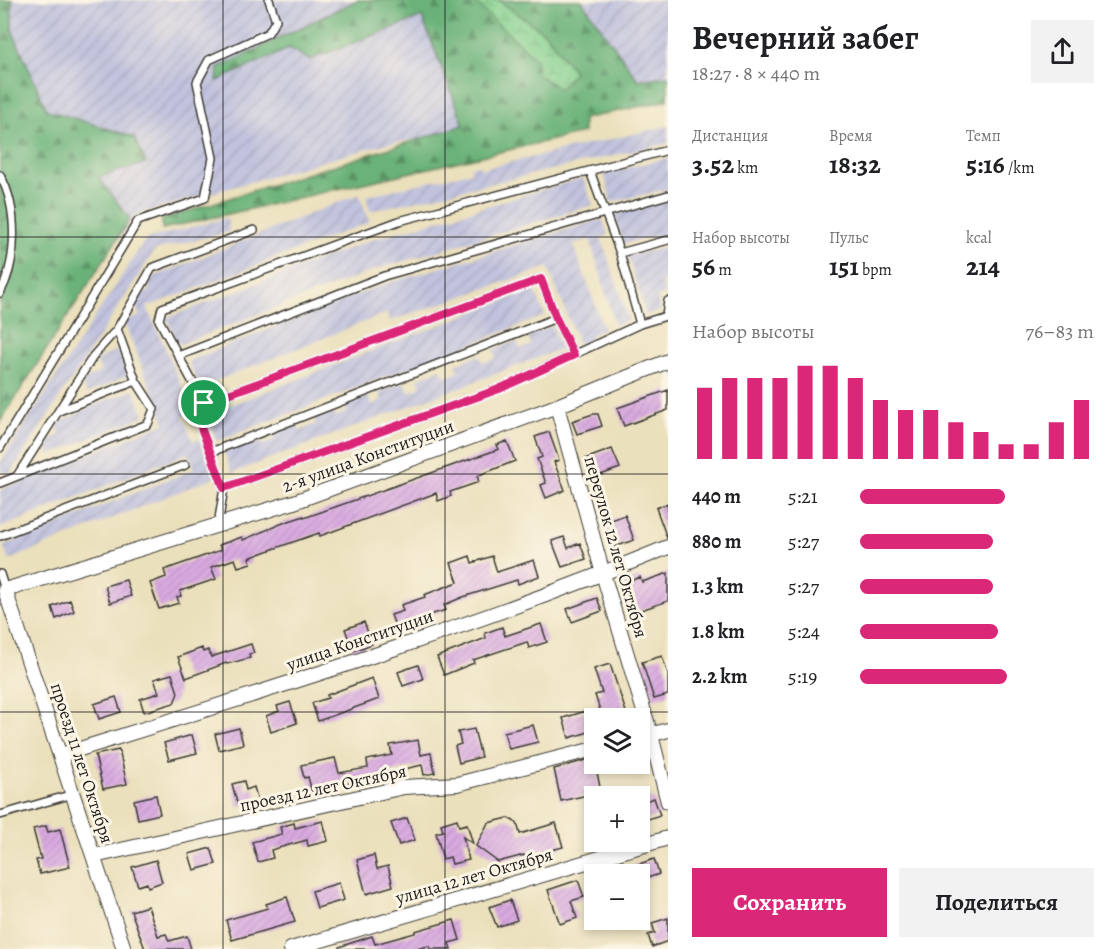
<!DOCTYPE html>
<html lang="ru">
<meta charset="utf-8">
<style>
:root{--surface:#fff;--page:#f2f2f2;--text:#202124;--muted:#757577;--accent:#db2777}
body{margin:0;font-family:Alegreya,serif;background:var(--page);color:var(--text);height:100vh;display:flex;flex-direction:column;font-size:22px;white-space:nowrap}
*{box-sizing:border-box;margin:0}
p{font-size:20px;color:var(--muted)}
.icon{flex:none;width:33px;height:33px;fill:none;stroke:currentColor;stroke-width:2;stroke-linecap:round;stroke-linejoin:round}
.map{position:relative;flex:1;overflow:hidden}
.drawer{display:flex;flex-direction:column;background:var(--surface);width:450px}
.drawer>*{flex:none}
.controls{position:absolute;left:584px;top:708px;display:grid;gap:12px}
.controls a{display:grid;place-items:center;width:66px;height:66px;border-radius:0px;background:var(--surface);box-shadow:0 3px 9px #0003;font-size:30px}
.pin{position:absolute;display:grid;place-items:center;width:51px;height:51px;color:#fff;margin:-26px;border:3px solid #fff;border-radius:50%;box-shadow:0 2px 6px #0007}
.round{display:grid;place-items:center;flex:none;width:63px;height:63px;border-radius:0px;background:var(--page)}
.head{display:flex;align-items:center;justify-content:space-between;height:102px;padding:0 24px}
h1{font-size:33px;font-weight:600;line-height:45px}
.stats{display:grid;grid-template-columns:repeat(3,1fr);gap:9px;height:102px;padding:6px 24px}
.stats div{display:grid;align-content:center}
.stats b{font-size:26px;font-weight:600}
.stats small{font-size:16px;font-weight:400}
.stats p{font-size:16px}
.chart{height:168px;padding:12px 24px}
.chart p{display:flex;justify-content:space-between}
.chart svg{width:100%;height:108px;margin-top:6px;stroke:var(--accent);stroke-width:6}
.cta{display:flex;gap:12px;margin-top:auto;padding:12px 24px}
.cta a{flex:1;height:69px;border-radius:0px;background:var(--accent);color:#fff;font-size:24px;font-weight:600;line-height:69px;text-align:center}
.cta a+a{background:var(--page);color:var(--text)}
ul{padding:0 24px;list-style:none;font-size:20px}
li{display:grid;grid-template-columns:96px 72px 1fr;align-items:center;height:45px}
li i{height:15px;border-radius:8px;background:var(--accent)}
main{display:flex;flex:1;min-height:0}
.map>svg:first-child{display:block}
</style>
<main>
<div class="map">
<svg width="668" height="949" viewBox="0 0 668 949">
<defs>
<pattern id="industrial-furrows" width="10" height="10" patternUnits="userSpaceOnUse" patternTransform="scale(1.5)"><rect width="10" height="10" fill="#c1c2dd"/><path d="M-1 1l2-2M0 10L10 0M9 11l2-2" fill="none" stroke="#a5a6bd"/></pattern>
<pattern id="forest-firs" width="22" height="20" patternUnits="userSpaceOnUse" patternTransform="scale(1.5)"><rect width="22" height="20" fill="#6bb279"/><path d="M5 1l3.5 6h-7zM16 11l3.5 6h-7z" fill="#579062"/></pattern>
<pattern id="wetland-marsh" width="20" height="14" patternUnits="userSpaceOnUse" patternTransform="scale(1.5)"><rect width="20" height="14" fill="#84d08e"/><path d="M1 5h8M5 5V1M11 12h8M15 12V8" fill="none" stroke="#71b27a"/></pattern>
<pattern id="building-hatch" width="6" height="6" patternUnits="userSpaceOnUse" patternTransform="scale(1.5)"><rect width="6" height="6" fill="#d9aae1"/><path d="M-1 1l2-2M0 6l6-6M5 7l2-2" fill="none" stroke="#ba92c0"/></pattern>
</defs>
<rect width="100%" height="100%" fill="#fcf5e5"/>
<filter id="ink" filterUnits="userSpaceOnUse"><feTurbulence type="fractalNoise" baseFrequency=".0167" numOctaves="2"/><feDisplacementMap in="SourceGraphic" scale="12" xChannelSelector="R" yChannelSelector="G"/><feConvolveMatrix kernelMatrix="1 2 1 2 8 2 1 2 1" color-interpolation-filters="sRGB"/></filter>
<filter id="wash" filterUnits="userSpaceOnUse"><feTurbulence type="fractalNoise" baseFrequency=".008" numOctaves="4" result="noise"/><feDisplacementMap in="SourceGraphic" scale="24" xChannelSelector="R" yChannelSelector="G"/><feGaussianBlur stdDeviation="1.35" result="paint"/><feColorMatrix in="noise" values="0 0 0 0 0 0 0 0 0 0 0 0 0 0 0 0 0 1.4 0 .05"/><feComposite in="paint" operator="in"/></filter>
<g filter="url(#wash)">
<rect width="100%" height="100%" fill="#ebe0bc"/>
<path fill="url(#industrial-furrows)" d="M0,0H668V100L384,144L145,212L132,220L0,409Z
M668,126V143L370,211L366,196L471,172L470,167L479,165L481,169Z
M668,158V189L611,202L604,173Z
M583,178L593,205L377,269L178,345L167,318L374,239Z
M359,194L370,222L147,307L193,412L183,416L193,441L199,438L215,477L9,560L3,546L194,469L188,453L0,528V490L165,423L124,322L140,316L133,298L150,291L146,280Z
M668,201V233L623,244L615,214Z
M227,218L229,232L155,250L9,476L0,470V463L146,239Z
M602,219L608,235L601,238L629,320L615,325L590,239L573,244L604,329L590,335L591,339L579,345L548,267L390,321L387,313L200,387L188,361L382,285Z
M668,247V278L661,280L665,294L657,297L660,311L646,315L628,256Z
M534,289L545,316L217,441L207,414Z
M552,326L561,349L232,473L224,451L259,437L262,445L275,440L272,432L296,423L300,431L316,424L314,417L332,410L335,417L347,412L345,405L368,396L372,405L382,400L379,392L404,382L408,392L421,387L418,378L441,369L445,377L459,372L456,364L479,355L483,363L496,358L493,350L516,341L520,349L531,345L528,336Z
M117,350L129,375L87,394L81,381L101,372L96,360Z
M134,390L144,416L50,455L45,441L61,435L56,424L99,403Z"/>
<path fill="url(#forest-firs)" stroke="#44674a" stroke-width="1.5" d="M0,0H12V30L47,110L134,137L146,163L98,177L130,219L0,422Z
M357,0H472L537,59L560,88L574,72L546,34L498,0H581L638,80L668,76V100L583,119V133L162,229V219L464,125L422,17L309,60L290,48L217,81L218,68Z"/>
<path fill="url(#wetland-marsh)" stroke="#507655" stroke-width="1.5" d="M472,0H498L546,34L574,72L560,89L538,74L536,59Z"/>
<g id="blocks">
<path fill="url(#building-hatch)" d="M668,390V410L624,426L617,408Z
M593,414H598L602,426L577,434L572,421Z
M549,432L559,460L554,462L565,490L546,498L541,485L546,483L537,459L542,457L535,437Z
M507,441L515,461L477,476L479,482L450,492L451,496L438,501L436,493L320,536L319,533L273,549L249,558L251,563L238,567L235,559L211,567L216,579L180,591L181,596L177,597L179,603L159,609L150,583L166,577L164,570L221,550L219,545L242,537L243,540L283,523L304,516V518L499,449L497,445Z
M612,449L620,468L592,478L585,459Z
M668,503V538H667L656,508Z
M625,515L634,540L612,548L603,523Z
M564,537L568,548L580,543L586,559L562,567L552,541Z
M470,556L472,563L492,556L497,572L534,560L539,576L518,584L517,580L463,597L444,605L446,610L395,626L391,615L403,611L401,605L425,597L424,595L458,582L451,563Z
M668,573V601L629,614L619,585L640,577L642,582Z
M126,580L131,596L110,603L105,586Z
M597,598L602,611L572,622L567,609Z
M70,600L74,611L56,619L52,607Z
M364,622L372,644L353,651L345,629Z
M541,624L547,642L529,648L527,642L473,660L474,663L444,675L437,657L486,638L485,633L502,627L505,636Z
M251,644L254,653L249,654L250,658L227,664L226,663L186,678L178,657L202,648L203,652L208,650L211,657Z
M662,656L668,674V695L654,699L642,662Z
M610,664L628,718H612L611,713L602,716L595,695L602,693L594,669Z
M418,665L423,679L403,686L398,672Z
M172,674L178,693L174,703L144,712L140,699L159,693L154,679Z
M372,678L379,699L318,721L312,703L328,698L327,695Z
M116,697L121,712L99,719L94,704Z
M290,702L297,723L271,732L266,716L279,711L277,706Z
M586,711L592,731L569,738L563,718Z
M533,725L538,742L509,749L504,732Z
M239,728L243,744L219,750L215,734Z
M474,729L481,757L459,763L455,746L461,744L458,732Z
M192,735L197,753L169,760L164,743Z
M418,740L421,755L431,753L435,773L424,775L422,765L383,774V778L361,782V780L312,792L308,777L304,778L301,765L335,758L339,773L368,768L367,760L392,755L390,745Z
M119,750L127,784L103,789L95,755Z
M594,758L601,792L561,801L554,769Z
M244,781L246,790L254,787L258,801L238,806L232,784Z
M156,795L160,814L138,819L134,800Z
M654,798L660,815L639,822V803Z
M407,818L415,840L399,845L391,823Z
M508,818L517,823L520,834L556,823L563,847L540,853L543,863L528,867L524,855L498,862L476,846L488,823Z
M457,819L459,826L467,824L473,844L463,837L469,860L452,864L450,857L443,859L436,833L443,831L441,824Z
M323,821L328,841L308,846L307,840L271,850L273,858L258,862L252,842L282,834L280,827L294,823L295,828Z
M46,826L48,832L60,829L70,867L40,874L36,860L41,859L33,829Z
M211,848L216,864L194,870L189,854Z
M374,855L377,869L388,866L393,886L366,894L357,860Z
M654,859L659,874L639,881V874H636L633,866Z
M156,860L162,882L148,887L147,883L138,886L132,867Z
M578,880L584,897L571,901L577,918L560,924L548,890Z
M339,883L344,900L317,908L312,891Z
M287,897L295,922L232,940L226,920L268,908L266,904Z
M510,900L517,920L497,927L489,907Z
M148,906L158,936L166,934L169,941L187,936L191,949H145L131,911Z
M668,918V941L652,947L648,935L655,933L652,923Z
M454,920L460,940L449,943L451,949H430L429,946L416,949H339V947L372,936L375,944L415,933V931Z"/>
</g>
</g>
<g filter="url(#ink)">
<use href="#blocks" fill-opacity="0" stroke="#3b3934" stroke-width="1.5"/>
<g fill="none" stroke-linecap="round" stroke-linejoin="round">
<g stroke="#3b3934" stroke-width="10">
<path id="service" d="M590,171L620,253L640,324
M0,175C18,208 18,260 0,293
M620,253L668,240
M178,356L384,276L668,195
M204,403L541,279L556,318L574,355
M59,411L136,381
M0,448L138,221L205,198L213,158L197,82L209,60L268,33L276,20L269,0
M211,452L556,318
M17,476L94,355L117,329L152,268L254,230
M0,483L148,424L154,409L136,381L117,329
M224,488L499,389L640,324L666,316L668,301
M218,525L224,488L200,425L204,403L159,320L162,308L399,221L668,150
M0,536L185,465
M0,574L5,590
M0,815L73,794"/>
</g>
<g stroke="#3b3934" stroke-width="16">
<path id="minor" d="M557,406L603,574L651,735L668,802
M639,738L668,730
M61,755C265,691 470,629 668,547
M94,856L404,787L457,784L594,749
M124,949L5,590L294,502L557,406L668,361
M291,949L668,838"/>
</g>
<use href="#service" stroke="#fff" stroke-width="7"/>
<use href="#minor" stroke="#fff" stroke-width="14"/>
</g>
</g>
<g fill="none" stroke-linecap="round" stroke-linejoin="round" filter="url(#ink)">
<g stroke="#fff" stroke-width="12">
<path id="route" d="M541,279L556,318L574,355L499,389L224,488L200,425L204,403Z"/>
</g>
<use href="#route" stroke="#db2777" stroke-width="8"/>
</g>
<path fill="none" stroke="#1c1c1c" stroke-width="1.5" stroke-opacity="0.55" d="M223,0V949M445,0V949M0,237H668M0,474H668M0,712H668"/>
<g text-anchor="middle" stroke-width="6" stroke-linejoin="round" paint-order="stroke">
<g font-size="18" fill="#1c1c1c" stroke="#fcf5e5">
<text transform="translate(368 456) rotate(-20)" y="6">2-я улица Конституции</text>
<text transform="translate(616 547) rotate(74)" y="6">переулок 12 лет Октября</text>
<text transform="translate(360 640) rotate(-19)" y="6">улица Конституции</text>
<text transform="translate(82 763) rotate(72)" y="6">проезд 11 лет Октября</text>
<text transform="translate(323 788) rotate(-12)" y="6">проезд 12 лет Октября</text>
<text transform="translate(474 876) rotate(-16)" y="6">улица 12 лет Октября</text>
</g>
</g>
</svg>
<div class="controls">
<a><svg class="icon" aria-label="layers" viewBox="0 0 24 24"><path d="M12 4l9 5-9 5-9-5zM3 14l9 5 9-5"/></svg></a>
<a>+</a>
<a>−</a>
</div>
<div class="pin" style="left:204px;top:403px;background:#1e9e55"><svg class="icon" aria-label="arrive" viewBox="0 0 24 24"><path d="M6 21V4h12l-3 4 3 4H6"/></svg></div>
</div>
<section class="drawer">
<div class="head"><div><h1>Вечерний забег</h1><p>18:27 · 8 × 440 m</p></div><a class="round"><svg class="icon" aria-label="share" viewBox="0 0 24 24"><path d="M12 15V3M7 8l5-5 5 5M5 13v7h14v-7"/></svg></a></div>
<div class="stats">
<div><p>Дистанция</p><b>3.52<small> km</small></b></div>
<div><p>Время</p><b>18:32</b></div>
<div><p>Темп</p><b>5:16<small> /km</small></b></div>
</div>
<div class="stats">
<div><p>Набор высоты</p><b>56<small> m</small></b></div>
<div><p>Пульс</p><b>151<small> bpm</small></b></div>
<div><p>kcal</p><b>214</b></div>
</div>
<div class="chart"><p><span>Набор высоты</span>76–83 m</p>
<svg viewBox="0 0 160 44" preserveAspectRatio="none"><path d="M5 44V15M15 44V11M25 44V11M35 44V11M45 44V6M55 44V6M65 44V11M75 44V20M85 44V24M95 44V24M105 44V29M115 44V33M125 44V38M135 44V38M145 44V29M155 44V20"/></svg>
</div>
<ul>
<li><b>440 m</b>5:21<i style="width:62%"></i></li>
<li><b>880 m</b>5:27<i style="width:57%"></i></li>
<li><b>1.3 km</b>5:27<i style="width:57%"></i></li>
<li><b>1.8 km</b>5:24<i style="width:59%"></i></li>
<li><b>2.2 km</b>5:19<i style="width:63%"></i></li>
</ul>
<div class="cta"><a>Сохранить</a><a>Поделиться</a></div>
</section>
</main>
